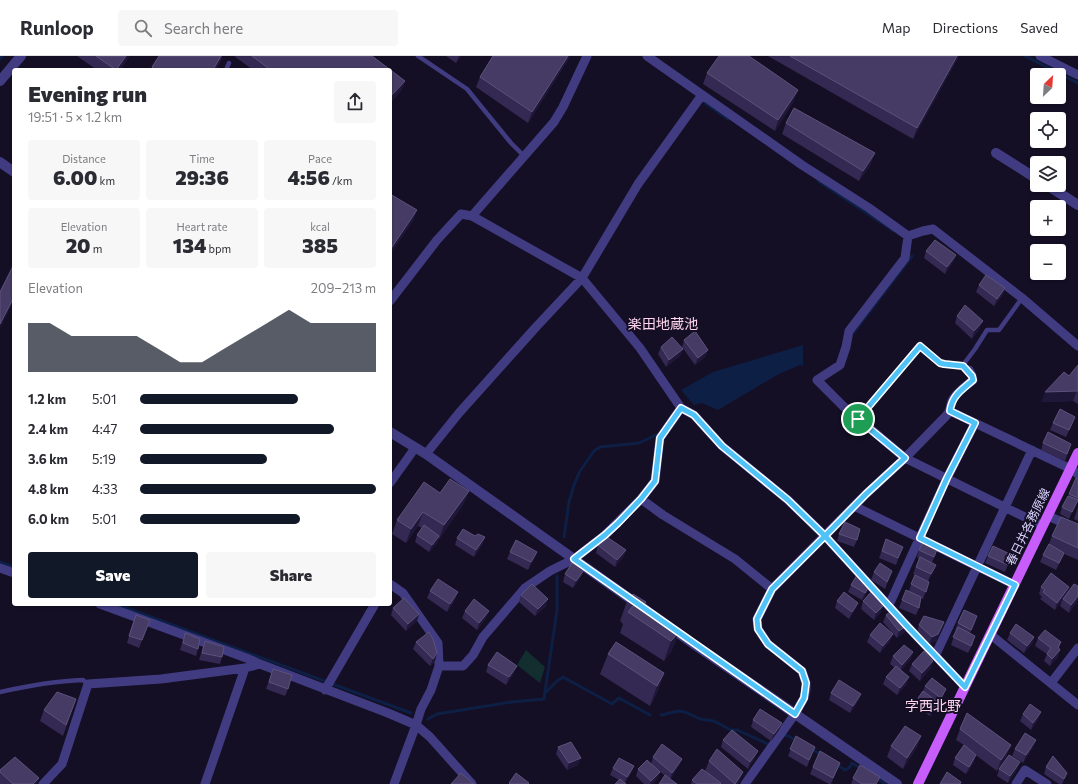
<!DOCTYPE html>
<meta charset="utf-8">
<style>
:root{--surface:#fff;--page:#f7f7f7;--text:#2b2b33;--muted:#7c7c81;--line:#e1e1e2;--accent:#111827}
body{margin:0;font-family:Commissioner,"Noto Sans JP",sans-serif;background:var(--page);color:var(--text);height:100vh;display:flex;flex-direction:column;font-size:15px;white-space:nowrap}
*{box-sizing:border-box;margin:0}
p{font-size:13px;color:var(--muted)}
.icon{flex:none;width:22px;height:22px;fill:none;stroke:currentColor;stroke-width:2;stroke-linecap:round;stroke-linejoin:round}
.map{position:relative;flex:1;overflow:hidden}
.side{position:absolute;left:12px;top:12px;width:380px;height:538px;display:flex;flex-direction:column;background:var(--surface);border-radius:4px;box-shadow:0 1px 3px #0004}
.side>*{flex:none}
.needle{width:26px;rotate:25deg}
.fabs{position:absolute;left:1030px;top:12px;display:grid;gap:8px}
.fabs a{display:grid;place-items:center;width:36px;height:36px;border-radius:4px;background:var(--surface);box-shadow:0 1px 3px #0004;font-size:20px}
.pin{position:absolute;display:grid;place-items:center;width:34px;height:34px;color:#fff;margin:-17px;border:2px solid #fff;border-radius:50%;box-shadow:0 1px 4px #0007}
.round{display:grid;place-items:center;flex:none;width:42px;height:42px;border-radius:4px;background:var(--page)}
.head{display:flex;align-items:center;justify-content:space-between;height:68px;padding:0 16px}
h1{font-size:22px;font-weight:800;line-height:30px}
.metrics{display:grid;grid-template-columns:repeat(3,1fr);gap:6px;height:68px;padding:4px 16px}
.metrics div{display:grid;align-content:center;border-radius:4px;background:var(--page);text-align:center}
.metrics b{font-size:20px;font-weight:800}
.metrics small{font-size:11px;font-weight:400}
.metrics p{font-size:11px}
.chart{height:112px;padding:8px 16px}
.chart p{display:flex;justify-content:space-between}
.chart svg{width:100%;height:72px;margin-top:4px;fill:var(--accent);opacity:.7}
.action{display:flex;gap:8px;margin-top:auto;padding:8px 16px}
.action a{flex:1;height:46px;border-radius:4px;background:var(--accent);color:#fff;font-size:16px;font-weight:800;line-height:46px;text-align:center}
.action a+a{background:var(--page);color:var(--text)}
ul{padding:0 16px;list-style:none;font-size:13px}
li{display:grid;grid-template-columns:64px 48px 1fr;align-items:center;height:30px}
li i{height:10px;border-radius:5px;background:var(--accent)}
header{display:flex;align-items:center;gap:24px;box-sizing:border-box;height:56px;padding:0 20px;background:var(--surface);border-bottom:1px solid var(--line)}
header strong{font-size:19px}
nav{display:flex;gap:22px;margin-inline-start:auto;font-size:14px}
.search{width:280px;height:36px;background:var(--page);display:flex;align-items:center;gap:10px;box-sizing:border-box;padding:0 14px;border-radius:4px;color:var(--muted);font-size:15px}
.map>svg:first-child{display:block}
</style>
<header>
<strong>Runloop</strong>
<div class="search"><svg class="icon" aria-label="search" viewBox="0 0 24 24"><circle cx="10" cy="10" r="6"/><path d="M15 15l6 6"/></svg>Search here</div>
<nav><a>Map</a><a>Directions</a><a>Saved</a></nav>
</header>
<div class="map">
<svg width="1078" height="728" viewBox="0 0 1078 728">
<rect width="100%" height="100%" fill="#140f24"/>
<path fill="#122e2e" d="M526,594L545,611L540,627L517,609Z"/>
<path fill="#0d1f45" d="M803,289V310L800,309L779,318L718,354L702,347L694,349L681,334L713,316Z"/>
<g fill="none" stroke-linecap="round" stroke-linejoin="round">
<path stroke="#0d1f45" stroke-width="3" d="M1025,0L1078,27
M0,3L2,0
M705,47L728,63
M818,125L894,175
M854,276L912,200
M564,481L569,446L574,429L580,415L594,395L600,391L639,387L658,378
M0,506L14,511
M116,548L411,657
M545,637L557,625L563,621L612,648L619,642L650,659
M661,659L678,655L685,656L700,663L714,665L731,674H737L768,688
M428,663L437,658L511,646L544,643L557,554V520
M783,680L784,679L788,680L798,685
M811,693L822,699
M837,709L845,714L849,712L852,707L862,713
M877,722L885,728"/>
<path stroke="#413b82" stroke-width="4.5" d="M418,0L467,33L511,87L524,100
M226,14L229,7
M965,311L963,309L975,293L987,274H999L1022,242
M858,363L920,290L944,308L963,309
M0,636C27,630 55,625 83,624L88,628"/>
<path stroke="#413b82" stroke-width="9" d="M647,0L802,109L869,152L908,180L923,175L933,173L1022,242L1078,290
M1040,0L1078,19
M472,160L554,66L563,51L587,0
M908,180L905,202L849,275L846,291L840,309L817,324L843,350L905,402L1043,470
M390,245L437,184L461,158L472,160L582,222L640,292L681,352L694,359L722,390L788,444L825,480L907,570L965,631
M950,355L975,367
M426,398L459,357L537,270L582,222L638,128L702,39
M390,427L415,392
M641,443L663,459L735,503L772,533
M854,450L1015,529
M1048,460L1078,473
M0,512L14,517
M390,528L403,537L438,587L439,610L431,634L421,653L416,669L394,728
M100,548L249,603L260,608L388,657L416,669L430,681L472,728
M889,549L947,422L975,367L1071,413L1078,418
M991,579L1078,649
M935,600L1032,394
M439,610H463L473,599L483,581L525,532L550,515L574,503L605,479L641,443L655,425L660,382L681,352
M1051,627L1078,592
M325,634L375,548
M43,728L62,708L88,628L161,623L245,612L260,608
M205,728L245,612
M745,728L795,658L804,642L806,634V627L802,615L768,588L758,573L757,563L772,533L866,438L905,402L946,360C952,353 949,352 952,345C955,337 966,330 973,324L972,320L969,314
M1016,728L1025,714L1047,728"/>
<path stroke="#413b82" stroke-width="10" d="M0,25L21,0
M996,97L1037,123
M0,106L14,116
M1047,129L1078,149
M390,376L426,398L695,589L897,728"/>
<path stroke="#c75dfb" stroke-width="10" d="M918,728L1078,397"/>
</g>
<path fill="#332952" d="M77,0H129L128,2L120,14H97Z
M159,0H222L219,9L216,14H151L152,11Z
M234,0H372L405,25L401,35L390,14H253Z
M446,0H461L456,7Z
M493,0H570L568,4L528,67L476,31L480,21Z
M768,0H959L913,83Z
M707,17L794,45L775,75L703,28Z
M786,67L871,108L859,125L782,78Z
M926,195L956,199L953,206L945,218L924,202Z
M979,229L1005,232L1002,240L994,250L976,236Z
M957,260L980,272L972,283L955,267Z
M684,284L708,294L705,301L695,309L682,291Z
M661,291L683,293L680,300L666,311L658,298Z
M1078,309V348L1073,345L1041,346L1069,320Z
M1075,361L1066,381L1050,374L1053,367Z
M1043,387L1071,388L1065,405L1041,394Z
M1076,422L1078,423V444L1069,463L1060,458L1062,451L1068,440Z
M469,435L463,449L439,483H438L437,487L429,496L415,486L417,479L422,472L418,470L406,487L392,478L397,464L440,437Z
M1078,451V465L1074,463Z
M1078,468V504L1064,498L1056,514L1040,506L1043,499L1049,488L1052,480Z
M839,478L857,484L854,491L837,485Z
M475,480L485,481L482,489L474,501L455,489L457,482Z
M886,483L900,498L896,509L879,502Z
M598,489L626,494L623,501L615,511L596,497Z
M938,491L932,507L936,509L933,516L928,525L913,518L919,503L917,501L919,494Z
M510,496H537L534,503L528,514L507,503Z
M1012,499L1005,516L985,507L988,500Z
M584,514L581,521L573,532L563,526L565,518Z
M892,515L885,533L871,524L874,516Z
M929,526L923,543L921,542L919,552L916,559L899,552L906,534L909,535L911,528Z
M871,527L868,535L862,544L848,536L851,529Z
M1078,530V544L1069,557L1060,550L1062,544L1055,554L1040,543L1042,541L1039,538L1041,531H1069L1067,538Z
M430,535L455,544L447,556L427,542Z
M521,539L546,550L535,560L519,546Z
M627,545L646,546L644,553L679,576L671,596L664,605L620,577L623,568L620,565Z
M837,545L858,547L855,554L849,563L835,552Z
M863,545L881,556L874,564L861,553Z
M393,552L419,558L417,565L406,575L391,559Z
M465,555L486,562L477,574L462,562Z
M886,559L906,575L897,582L883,566Z
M150,564L139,592L127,587L133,566Z
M958,567H975L970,577L973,587L968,597L951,589L956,574H955Z
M919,569L941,574L936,585L929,588L917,576Z
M185,577L198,593L196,600L180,594Z
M1010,577L1034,581L1032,588L1024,597L1007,584Z
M893,578L890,585L880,597L867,586L870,579Z
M1038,582L1061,586L1059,592L1058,601L1050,610L1044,605L1047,598L1035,590Z
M205,585L222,601L220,608L199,604Z
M416,586L437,597L435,605L430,610L413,593Z
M608,598L664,617L657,637L650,650L600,618Z
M893,600L911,603L901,614L907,628L897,639L883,628L886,621L895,612L890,608Z
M912,608L931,612L920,625L909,615Z
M488,609L514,617L506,629L486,616Z
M273,613L288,633L285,640L266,633Z
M925,630L943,640L938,649L936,654L930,660L915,649L918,642L923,635Z
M831,637L861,638L858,645L850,657L829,644Z
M76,643L63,680L40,665L44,654Z
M1023,658L1038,664L1031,674L1020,665Z
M753,664L782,667L779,674L771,685L751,671Z
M960,673L1007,699L997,715L973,697L974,706L966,718L953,709L955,702L964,689L956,684Z
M796,680L812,698L807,711L788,700Z
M921,680L917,691L903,713L887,701L891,690Z
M723,684L758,695L755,702L748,713L721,691Z
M558,691L578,709L567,714L556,698Z
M1033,691L1023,707L1012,700L1015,693Z
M1053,700L1064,724L1062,728H1059L1044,718L1046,711Z
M653,701L682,703L679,710L670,723L660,716L657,723L653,728H644L636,720L638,713L651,708Z
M709,705L743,716L738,728H691L692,724L705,715Z
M1020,706L1017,713L1008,727L997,720L999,713Z
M840,707L831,728H829L810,718L813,711Z
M634,710L631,717L625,727L619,724L610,719L613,712Z
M0,714L37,728H0Z
M853,722L877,728H851Z"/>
<path fill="#1f1738" d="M126,0H129L128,2L120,14H116Z
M221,0L219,9L216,14H213Z
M459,0H461L456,7Z
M568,0H570L568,4L528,67L532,56Z
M957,0H959L913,83L917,72Z
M405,25L401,35L390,48V41Z
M798,34L794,45L775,75L778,64Z
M875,97L871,108L859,125L863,115Z
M417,154L413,165L390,199V194Z
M956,199L953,206L945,218L947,211Z
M1005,232L1002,240L994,250L997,243Z
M14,241V245L0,272V268Z
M983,265L980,272L972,283L974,275Z
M683,293L680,300L666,311L669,304Z
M708,294L705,301L695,309L698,302Z
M1077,334L1073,345L1041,346L1045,336Z
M469,435L463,449L439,483L444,469Z
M1078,443L1075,452L1069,463L1072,456Z
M423,456L418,470L406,487L411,473Z
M439,480L437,487L429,496L432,489Z
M485,481L482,489L474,501L476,494Z
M626,494L623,501L615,511L617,504Z
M537,496L534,503L528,514L531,506Z
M936,509L933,516L928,525L931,518Z
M584,514L581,521L573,532L576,525Z
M871,527L868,535L862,544L865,537Z
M1069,531L1067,538L1055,554L1057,547Z
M458,536L455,544L447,556L450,548Z
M1078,540V544L1069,557L1071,549Z
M548,543L546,550L535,560L538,553Z
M646,546L640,564L642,552Z
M858,547L855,554L849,563L852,556Z
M884,549L881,556L874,564L876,557Z
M489,555L486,562L477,574L479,567Z
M419,558L417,565L406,575L408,568Z
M977,560L975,567L969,581L971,574Z
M944,566L936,585L929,588L932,581Z
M909,568L906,575L897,582L899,575Z
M679,576L671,596L664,605L671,585Z
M893,578L890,585L880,597L883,590Z
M1034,581L1032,588L1024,597L1027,590Z
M1060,594L1058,601L1050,610L1052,603Z
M913,596L911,603L900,616L902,609Z
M437,597L435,605L430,610L433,603Z
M933,605L931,612L920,625L922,617Z
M517,610L514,617L506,629L509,621Z
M664,617L657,637L650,650L657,630Z
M909,621L907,628L897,639L900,632Z
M946,633L943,640L938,649L941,642Z
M861,638L858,645L850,657L853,650Z
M939,647L936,654L930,660L933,653Z
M1041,656L1038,664L1031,674L1033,667Z
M782,667L779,674L771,685L774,678Z
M921,680L917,691L903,713L907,702Z
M1036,684L1033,691L1023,707L1026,699Z
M1011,689L1007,699L997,715L1001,704Z
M758,695L755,702L748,713L750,706Z
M976,699L974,706L966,718L969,711Z
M581,702L578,709L567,714L569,707Z
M682,703L679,710L670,724L672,717Z
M1020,706L1017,713L1008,727L1010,720Z
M634,710L631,717L624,728L627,721Z
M660,716L657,723L653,728H650L651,725Z
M743,716L739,727L738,728H735Z
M39,722L37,728H33Z"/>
<path fill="#453b64" stroke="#5c537c" d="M96,0H126L116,14Z
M159,0H221L213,14H156L152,11Z
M252,0H372L405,25L390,41V14H271Z
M493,0H568L532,56L480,21Z
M719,0H749L798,34L778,64L707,17Z
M790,0H957L917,72Z
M794,52L875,97L863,115L786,67Z
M390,138L417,154L390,194Z
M935,184L956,199L947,211L926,195Z
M14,208V241L0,268V236Z
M986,219L1005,232L997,243L979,229Z
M965,249L983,265L974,275L957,260Z
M695,275L708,294L698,302L684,284Z
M672,281L683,293L669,304L661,291Z
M1078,309V335L1045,336L1064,316L1069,320Z
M1060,353L1075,361L1069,374L1053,367Z
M1048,376L1071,388L1067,398L1043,387Z
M1076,422L1078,423V442L1069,438Z
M450,423L469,435L444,469L423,456L411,473L397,464L424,426L440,437Z
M1068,440L1078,444L1072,456L1062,451Z
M1061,461L1078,468V492L1052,480Z
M845,466L860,473L857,484L839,478Z
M424,469L439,480L432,489L417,479Z
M463,473L475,480L478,478L485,481L476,494L457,482Z
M607,481L626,494L617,504L598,489Z
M886,483L903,491L898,502L882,495Z
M516,484L537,496L531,506L510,496Z
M924,484L938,491L934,501L919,494Z
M1049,488L1064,497L1059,507L1043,499Z
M993,490L1012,499L1008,509L988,500Z
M920,501L936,509L931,518L916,511Z
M572,507L584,514L576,525L565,518Z
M880,507L892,515L887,526L874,516Z
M1051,517L1069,531L1057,547L1043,536L1045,534L1041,531Z
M857,519L871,527L865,537L851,529Z
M915,519L929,526L926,536L911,528Z
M438,523L458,536L450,548L430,535Z
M532,528L548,543L538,553L521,539Z
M1074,528L1078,530V540L1071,549L1063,543Z
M906,534L921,541L919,552L902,544Z
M844,536L858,547L852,556L837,545Z
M871,536L884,549L876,557L863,545Z
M633,538L646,546L642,552L679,576L671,585L628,556L634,549L627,545Z
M404,542L419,558L408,568L393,552Z
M474,543L489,555L479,567L465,555Z
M894,553L909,568L899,575L886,559Z
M964,554L977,560L971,574L958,567Z
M136,559L150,564L142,584L129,580Z
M924,560L944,566L938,578L932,581L919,569Z
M880,567L893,578L883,590L870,579Z
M1016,568L1034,581L1027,590L1010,577Z
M958,571L975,580L971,590L953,581Z
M1045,574L1061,586L1058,591L1060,594L1052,603L1047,598L1051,592L1038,582Z
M429,576L433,583L437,597L433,603L416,586Z
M185,577L200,583L198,593L183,587Z
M205,585L224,591L222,601L202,597Z
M616,586L664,617L657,630L608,598Z
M904,589L913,596L902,609L893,600Z
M924,595L933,605L922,617L912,608Z
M497,596L517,610L509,621L488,609Z
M896,610L909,621L900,632L886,621Z
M273,613L292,619L288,633L269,626Z
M932,622L946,633L941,642L925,630Z
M839,624L861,638L853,650L831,637Z
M923,635L939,647L933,653L918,642Z
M57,636L76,643L66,669L44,654Z
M1030,648L1041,656L1033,667L1023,658Z
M760,653L782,667L774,678L753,664Z
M967,657L1011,689L1001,704L960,673Z
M905,670L921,680L907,702L891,690Z
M732,674L758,695L750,706L723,684Z
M1025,677L1036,684L1026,699L1015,693Z
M796,680L815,691L809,704L790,693Z
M571,686L581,702L569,707L558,691Z
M662,688L682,703L672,717L653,701Z
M964,689L976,699L969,711L955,702Z
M717,693L743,716L735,728L709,705Z
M820,695L840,707L833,722L813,711Z
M1009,699L1020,706L1010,720L999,713Z
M1053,700L1067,717L1064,723L1046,711Z
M15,701L39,722L33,728H13L0,716V714Z
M619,702L634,710L627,721L613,712Z
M647,704L660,716L651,725L638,713Z
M860,709L880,721L876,728H862L853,722Z
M702,713L721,727L720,728H697L692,724Z
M947,716L961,726L960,728H940Z
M461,717L474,728H451Z
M516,717L529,727L528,728H510L509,727Z
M665,719L677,728H659Z
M620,723L626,728H615Z"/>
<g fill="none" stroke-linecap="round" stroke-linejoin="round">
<g stroke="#fff" stroke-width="8">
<path id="route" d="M858,363L905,402L866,438L825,480L788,444L722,390L694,359L681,352L660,382L655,425L641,443L618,467L605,479L574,503L795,658L804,642L806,627L802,615L768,588L758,573L757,563L772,533L825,480L907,570L965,631L1015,529L920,482L947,422L975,367L950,355C952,339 962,334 973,324L972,320L963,310L944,308L940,307L920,290L858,363"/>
</g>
<use href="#route" stroke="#4fc3f7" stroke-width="5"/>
</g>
<g text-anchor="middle" stroke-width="4" stroke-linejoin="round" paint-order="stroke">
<g font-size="12" fill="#dad3fe" stroke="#140f24">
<text transform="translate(1028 471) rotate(-64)" y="4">春日井各務原線</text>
</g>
<g font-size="14" fill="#fed5ed" stroke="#140f24">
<text x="663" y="273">楽田地蔵池</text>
<text x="933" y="655">字西北野</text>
</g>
</g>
</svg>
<div class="fabs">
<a><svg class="needle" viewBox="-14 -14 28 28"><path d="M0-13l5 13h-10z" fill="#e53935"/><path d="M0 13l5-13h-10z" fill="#7c7c81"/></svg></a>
<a><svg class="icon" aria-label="locate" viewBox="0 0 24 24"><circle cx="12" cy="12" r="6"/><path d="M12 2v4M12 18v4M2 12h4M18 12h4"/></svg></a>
<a><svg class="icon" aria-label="layers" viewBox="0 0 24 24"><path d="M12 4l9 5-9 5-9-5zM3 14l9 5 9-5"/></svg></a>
<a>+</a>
<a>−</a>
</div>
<div class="pin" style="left:858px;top:363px;background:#1e9e55"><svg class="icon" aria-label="arrive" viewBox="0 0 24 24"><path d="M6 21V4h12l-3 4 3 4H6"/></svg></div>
<section class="side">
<div class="head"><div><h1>Evening run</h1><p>19:51 · 5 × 1.2 km</p></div><a class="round"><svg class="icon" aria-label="share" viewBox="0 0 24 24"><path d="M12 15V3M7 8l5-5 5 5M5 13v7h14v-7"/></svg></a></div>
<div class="metrics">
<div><p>Distance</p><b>6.00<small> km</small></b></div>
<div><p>Time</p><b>29:36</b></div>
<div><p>Pace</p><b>4:56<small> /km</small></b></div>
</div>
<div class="metrics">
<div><p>Elevation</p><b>20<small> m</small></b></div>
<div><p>Heart rate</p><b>134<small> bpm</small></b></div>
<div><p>kcal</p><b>385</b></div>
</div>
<div class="chart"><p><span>Elevation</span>209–213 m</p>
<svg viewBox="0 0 160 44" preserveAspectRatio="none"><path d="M0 44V14L10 14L20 22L30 22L40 22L50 22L60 30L70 38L80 38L90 30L100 22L110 14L120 6L130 14L140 14L150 14L160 14V44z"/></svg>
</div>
<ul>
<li><b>1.2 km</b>5:01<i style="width:67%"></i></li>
<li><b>2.4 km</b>4:47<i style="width:82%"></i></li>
<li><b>3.6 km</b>5:19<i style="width:54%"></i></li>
<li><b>4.8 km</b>4:33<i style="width:100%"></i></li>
<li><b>6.0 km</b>5:01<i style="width:68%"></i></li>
</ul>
<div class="action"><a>Save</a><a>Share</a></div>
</section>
</div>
